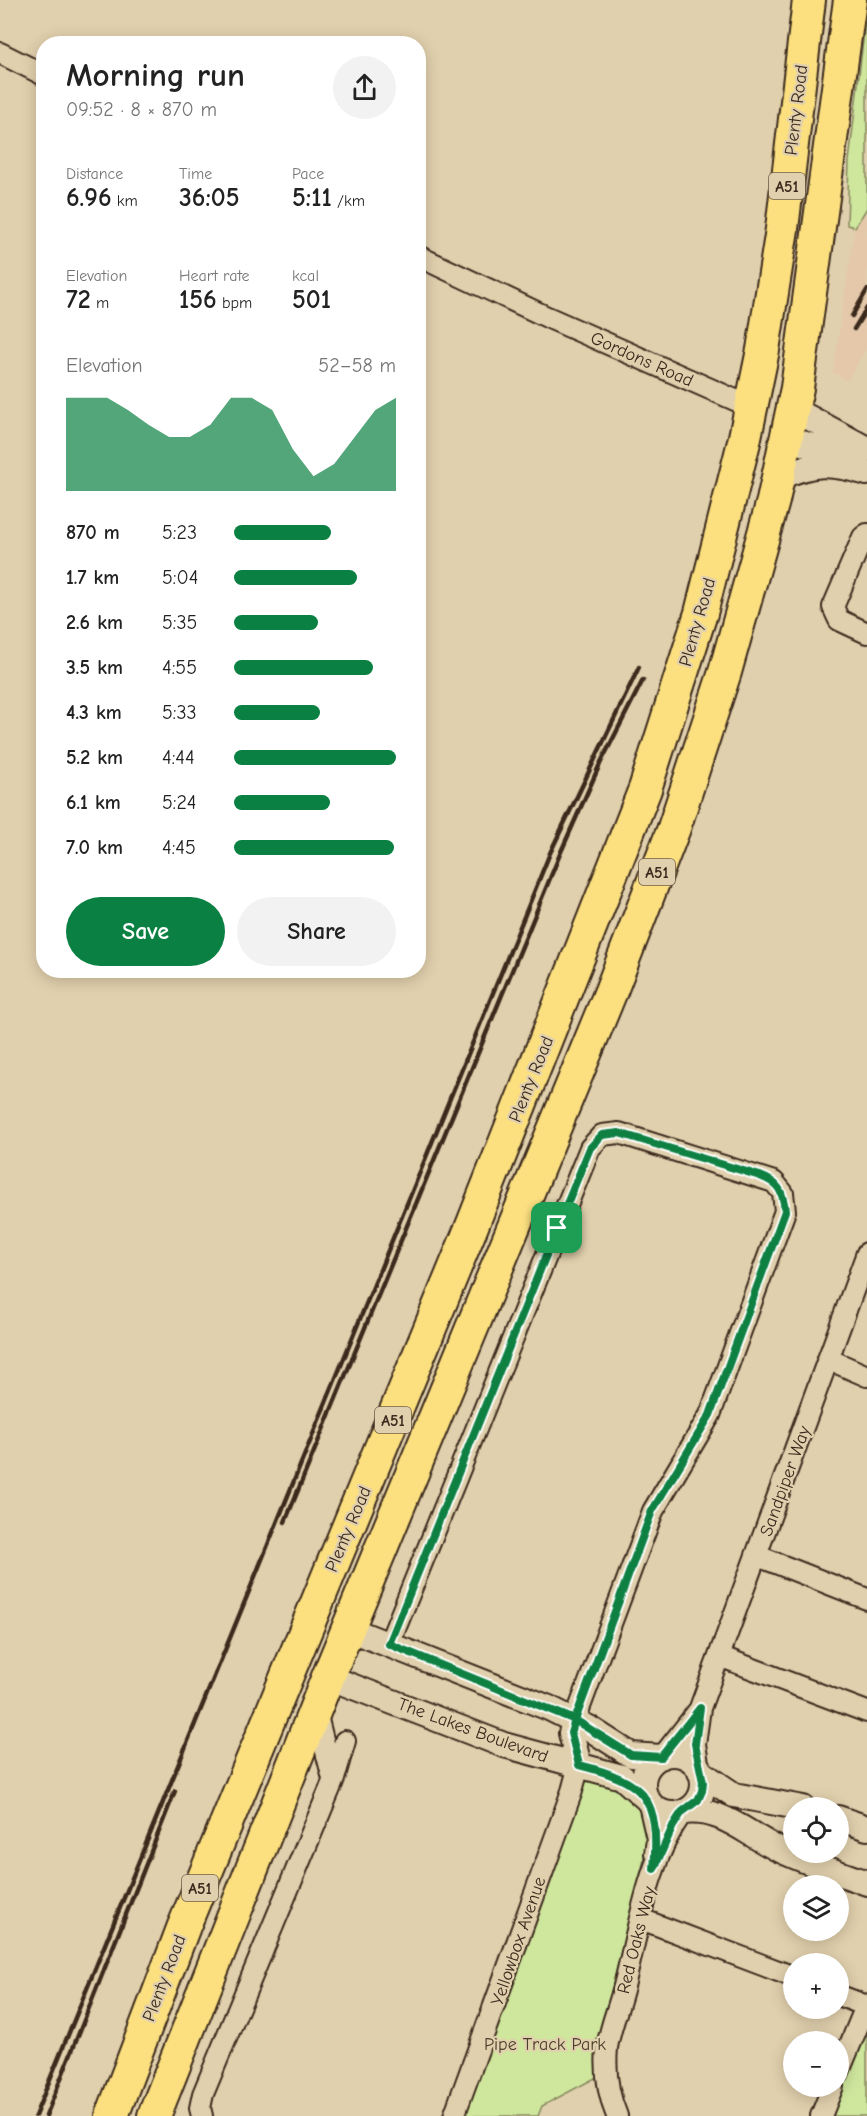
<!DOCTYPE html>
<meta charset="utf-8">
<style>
:root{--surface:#fff;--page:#f2f2f2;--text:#222;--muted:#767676;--accent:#0b8043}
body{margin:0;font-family:"Comic Neue",sans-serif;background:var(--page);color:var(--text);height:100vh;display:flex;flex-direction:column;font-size:22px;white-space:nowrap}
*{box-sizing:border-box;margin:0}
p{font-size:20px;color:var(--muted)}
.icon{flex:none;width:33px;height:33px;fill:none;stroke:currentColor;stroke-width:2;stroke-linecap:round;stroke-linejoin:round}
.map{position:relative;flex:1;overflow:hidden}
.panel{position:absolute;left:36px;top:36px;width:390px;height:942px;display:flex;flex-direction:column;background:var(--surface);border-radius:24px;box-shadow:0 3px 15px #0003}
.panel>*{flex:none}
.controls{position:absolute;left:783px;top:1797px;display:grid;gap:12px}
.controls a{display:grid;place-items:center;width:66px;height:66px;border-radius:50%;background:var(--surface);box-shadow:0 3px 15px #0003;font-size:30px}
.pin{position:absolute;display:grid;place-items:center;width:51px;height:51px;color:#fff;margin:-26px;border-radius:12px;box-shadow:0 3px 9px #0006}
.round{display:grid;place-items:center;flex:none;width:63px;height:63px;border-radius:32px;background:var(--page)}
.summary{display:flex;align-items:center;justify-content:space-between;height:102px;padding:0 30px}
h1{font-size:33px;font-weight:800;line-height:45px}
.stats{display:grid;grid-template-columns:repeat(3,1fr);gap:9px;height:102px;padding:6px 30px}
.stats div{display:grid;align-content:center}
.stats b{font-size:26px;font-weight:800}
.stats small{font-size:16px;font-weight:400}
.stats p{font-size:16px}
.chart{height:168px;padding:12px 30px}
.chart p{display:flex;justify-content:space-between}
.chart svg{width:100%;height:108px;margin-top:6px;fill:var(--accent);opacity:.7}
.primary-button{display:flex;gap:12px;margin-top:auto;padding:12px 30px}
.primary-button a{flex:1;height:69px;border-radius:36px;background:var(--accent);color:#fff;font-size:24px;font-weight:800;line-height:69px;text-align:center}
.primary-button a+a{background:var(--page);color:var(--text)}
ul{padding:0 30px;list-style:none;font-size:20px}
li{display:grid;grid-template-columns:96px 72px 1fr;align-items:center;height:45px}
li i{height:15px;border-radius:8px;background:var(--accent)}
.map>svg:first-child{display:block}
</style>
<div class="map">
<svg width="867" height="2116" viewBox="0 0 867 2116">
<rect width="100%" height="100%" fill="#e1d0ad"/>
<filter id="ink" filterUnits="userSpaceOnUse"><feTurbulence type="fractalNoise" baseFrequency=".0167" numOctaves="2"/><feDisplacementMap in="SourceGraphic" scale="12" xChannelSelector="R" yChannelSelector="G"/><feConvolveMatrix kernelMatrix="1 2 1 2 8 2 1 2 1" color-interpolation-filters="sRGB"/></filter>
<g filter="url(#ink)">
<path fill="#e4c8a9" d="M867,208V347L847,381L833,372L855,227Z"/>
<path fill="#cfe79d" stroke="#85885e" stroke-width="1.5" d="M867,6V208L855,227L847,225L849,162Z
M594,1777H601L637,1801L650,1835L599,2041L597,2077L542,2106L538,2116H461L583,1784Z
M867,2026V2116H828L863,2032Z"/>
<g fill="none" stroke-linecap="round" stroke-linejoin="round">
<g stroke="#3b2a1e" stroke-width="24">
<path id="minor" d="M0,53L44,75
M418,256L547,317L751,407
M867,534L863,537L833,607L839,620L867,633
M828,1359L867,1376
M758,1556L867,1599
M389,1644L590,1148L602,1135L619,1133L774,1182L783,1193L785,1211L710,1415L653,1511L575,1720
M719,1656L867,1712
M316,1712L333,1779
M663,1756L699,1710
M699,1770L695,1744L700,1708L867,1253
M648,1800L657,1839L655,1854
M641,1919L794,1977
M838,1995L867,2006
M838,2074L866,2006
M202,2116L200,2108L203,2094L334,1779L345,1741
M454,2116L572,1791L579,1765
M617,2116C608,2095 605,2071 607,2048C610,2027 619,2007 624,1986C639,1928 647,1862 682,1813
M821,2116L833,2086"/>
</g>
<g stroke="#3b2a1e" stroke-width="28">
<path id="tertiary" d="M793,409L867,449
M786,438L851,458
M778,478C813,462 830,462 867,473
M349,1629L549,1708L589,1728L631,1755L661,1757
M328,1677L504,1745L622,1777L648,1800
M575,1720L571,1733L579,1765
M643 1784a30 30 0 1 1 60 0a30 30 0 1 1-60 0Z
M700,1772L734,1795L803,1808
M683,1812C720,1807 744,1832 776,1848C805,1862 836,1872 867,1883
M838,1818L867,1828"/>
</g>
<g stroke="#3b2a1e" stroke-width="36">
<path id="trunk" d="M112,2116L184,1926L472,1226L645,789L701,613L744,442L763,350L782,229L809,0
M154,2116L328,1677L611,991L674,828L725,672L773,501L797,388L850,0"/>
</g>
<use href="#minor" stroke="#e1d0ad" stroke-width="20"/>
<use href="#tertiary" stroke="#e1d0ad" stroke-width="24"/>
<use href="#trunk" stroke="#fce080" stroke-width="32"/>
<path stroke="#3b2a1e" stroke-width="4.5" d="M852,316L867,290
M854,329L867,308
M285,1522L560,854L600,764L643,680
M35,2116L550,853L639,667
M46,2116L175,1791"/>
</g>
</g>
<g fill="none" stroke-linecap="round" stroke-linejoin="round" filter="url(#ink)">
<g stroke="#fff" stroke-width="12">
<path id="route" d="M557,1228L389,1644L575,1720L571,1733L579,1765C646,1782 660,1798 654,1869L673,1826L682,1812L698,1800L702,1791L703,1782L695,1744L700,1708L661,1757L631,1755L575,1720L652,1511L710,1415L785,1211C783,1191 779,1183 760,1176L619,1133L602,1135L590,1148L557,1228"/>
</g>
<use href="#route" stroke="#0b8043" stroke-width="8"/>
</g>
<g text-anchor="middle" stroke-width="4.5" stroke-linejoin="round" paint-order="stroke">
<g fill="#e1d0ad" stroke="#6d5c49" stroke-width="1.5">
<rect x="769" y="173" width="36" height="26" rx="4.5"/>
<rect x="639" y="859" width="36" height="26" rx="4.5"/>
<rect x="375" y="1407" width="36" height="26" rx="4.5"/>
<rect x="182" y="1875" width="36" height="26" rx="4.5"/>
</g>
<g font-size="16" font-weight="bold" fill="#3b2a1e">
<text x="787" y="192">A51</text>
<text x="657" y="878">A51</text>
<text x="393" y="1426">A51</text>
<text x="200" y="1894">A51</text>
</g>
<g font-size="18" fill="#3b2a1e" stroke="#e1d0ad">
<text transform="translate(796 110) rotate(-83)" y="6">Plenty Road</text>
<text transform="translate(642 359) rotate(24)" y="6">Gordons Road</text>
<text transform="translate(697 622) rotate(-74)" y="6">Plenty Road</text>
<text transform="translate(531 1079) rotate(-68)" y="6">Plenty Road</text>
<text transform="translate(785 1481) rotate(-70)" y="6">Sandpiper Way</text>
<text transform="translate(348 1529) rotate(-67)" y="6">Plenty Road</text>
<text transform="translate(473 1730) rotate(20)" y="6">The Lakes Boulevard</text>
<text transform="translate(636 1940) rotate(-76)" y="6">Red Oaks Way</text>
<text transform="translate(518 1941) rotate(-71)" y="6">Yellowbox Avenue</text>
<text transform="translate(164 1978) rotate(-69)" y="6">Plenty Road</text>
</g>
<g font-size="18" fill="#4a3d2b" stroke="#e1d0ad">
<text x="545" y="2050">Pipe Track Park</text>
</g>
</g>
</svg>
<div class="controls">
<a><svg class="icon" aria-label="locate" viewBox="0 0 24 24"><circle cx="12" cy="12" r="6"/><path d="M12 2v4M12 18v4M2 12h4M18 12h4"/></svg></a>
<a><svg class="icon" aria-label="layers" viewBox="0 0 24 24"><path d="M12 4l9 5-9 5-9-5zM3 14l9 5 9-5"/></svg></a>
<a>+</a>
<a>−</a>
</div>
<div class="pin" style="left:557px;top:1228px;background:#1e9e55"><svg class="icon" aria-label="arrive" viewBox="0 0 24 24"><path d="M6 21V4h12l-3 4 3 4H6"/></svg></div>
<section class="panel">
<div class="summary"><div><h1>Morning run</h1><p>09:52 · 8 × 870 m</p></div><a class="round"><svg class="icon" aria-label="share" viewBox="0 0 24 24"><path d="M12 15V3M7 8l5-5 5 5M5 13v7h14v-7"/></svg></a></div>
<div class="stats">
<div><p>Distance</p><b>6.96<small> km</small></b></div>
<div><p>Time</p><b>36:05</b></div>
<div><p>Pace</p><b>5:11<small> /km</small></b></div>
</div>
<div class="stats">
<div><p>Elevation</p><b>72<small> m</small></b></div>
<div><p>Heart rate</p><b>156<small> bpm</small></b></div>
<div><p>kcal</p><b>501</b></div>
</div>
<div class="chart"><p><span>Elevation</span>52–58 m</p>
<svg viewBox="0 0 160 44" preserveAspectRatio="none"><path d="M0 44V6L10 6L20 6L30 11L40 17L50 22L60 22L70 17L80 6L90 6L100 11L110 27L120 38L130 33L140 22L150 11L160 6V44z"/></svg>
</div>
<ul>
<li><b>870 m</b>5:23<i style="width:60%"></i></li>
<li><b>1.7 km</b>5:04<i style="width:76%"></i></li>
<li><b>2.6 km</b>5:35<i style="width:52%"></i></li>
<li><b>3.5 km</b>4:55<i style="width:86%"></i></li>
<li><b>4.3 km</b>5:33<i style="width:53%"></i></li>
<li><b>5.2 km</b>4:44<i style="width:100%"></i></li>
<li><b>6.1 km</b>5:24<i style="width:59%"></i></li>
<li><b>7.0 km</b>4:45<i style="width:99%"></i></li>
</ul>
<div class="primary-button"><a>Save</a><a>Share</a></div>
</section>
</div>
